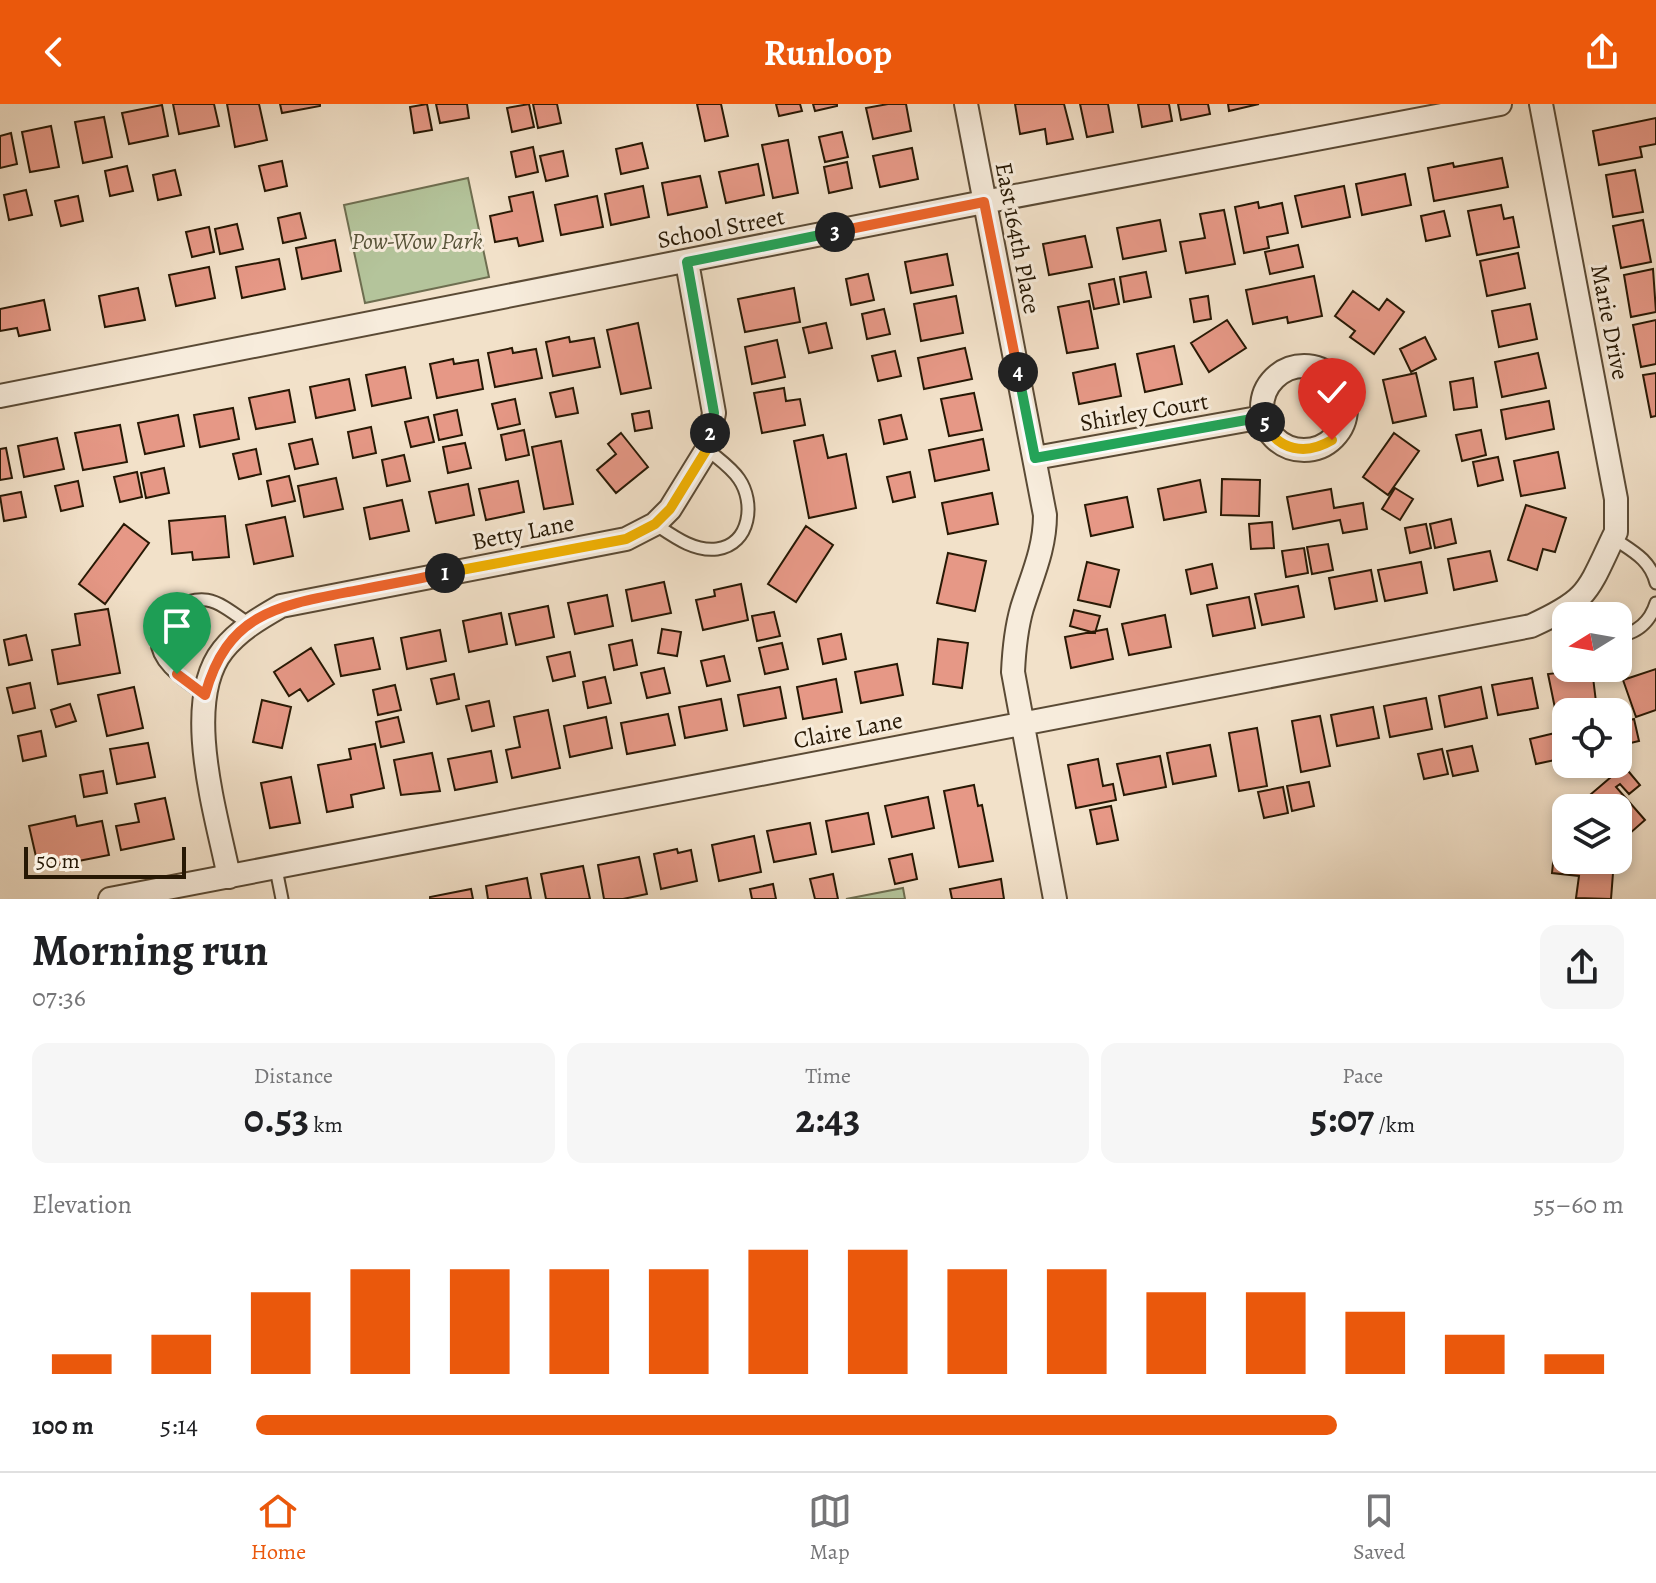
<!DOCTYPE html>
<meta charset="utf-8">
<style>
:root{--surface:#fff;--page:#f6f6f6;--text:#202124;--muted:#757577;--line:#e0e0e0;--accent:#ea580c}
body{margin:0;font-family:Alegreya,serif;background:var(--page);color:var(--text);height:100vh;display:flex;flex-direction:column;font-size:30px;white-space:nowrap}
*{box-sizing:border-box;margin:0}
p{font-size:26px;color:var(--muted)}
.icon{flex:none;width:44px;height:44px;fill:none;stroke:currentColor;stroke-width:2;stroke-linecap:round;stroke-linejoin:round}
.map{position:relative;height:795px;overflow:hidden}
.sheet{display:flex;flex-direction:column;background:var(--surface);flex:1}
.sheet>*{flex:none}
.needle{width:52px;rotate:259deg}
.fabs{position:absolute;left:1552px;top:498px;display:grid;gap:16px}
.fabs a{display:grid;place-items:center;width:80px;height:80px;border-radius:16px;background:var(--surface);box-shadow:0 4px 12px #0003;font-size:40px}
.scale{position:absolute;left:24px;bottom:20px;width:162px;box-sizing:border-box;padding-left:8px;border:4px solid #271804;border-top:0;font-size:22px;line-height:28px;white-space:nowrap;color:#271804;-webkit-text-stroke:6px #f7ecdc;paint-order:stroke}
.pin{position:absolute;display:grid;place-items:center;width:68px;height:68px;color:#fff;margin:-82px -34px;border-radius:50% 50% 50% 0;rotate:-45deg;box-shadow:0 0 8px #0007}
.pin .icon{rotate:45deg}
.km{position:absolute;width:40px;height:40px;margin:-20px;border-radius:50%;background:#222;color:#fff;font-size:22px;line-height:40px;text-align:center}
.round{display:grid;place-items:center;flex:none;width:84px;height:84px;border-radius:16px;background:var(--page)}
.head{display:flex;align-items:center;justify-content:space-between;height:136px;padding:0 32px}
h1{font-size:44px;font-weight:700;line-height:60px}
.metrics{display:grid;grid-template-columns:repeat(3,1fr);gap:12px;height:136px;padding:8px 32px}
.metrics div{display:grid;align-content:center;border-radius:16px;background:var(--page);text-align:center}
.metrics b{font-size:40px;font-weight:700}
.metrics small{font-size:22px;font-weight:400}
.metrics p{font-size:22px}
.chart{height:224px;padding:16px 32px}
.chart p{display:flex;justify-content:space-between}
.chart svg{width:100%;height:144px;margin-top:8px;stroke:var(--accent);stroke-width:6}
ul{padding:0 32px;list-style:none;font-size:26px}
li{display:grid;grid-template-columns:128px 96px 1fr;align-items:center;height:60px}
li i{height:20px;border-radius:10px;background:var(--accent)}
header{display:flex;justify-content:space-between;align-items:center;height:104px;padding:0 32px;background:var(--accent);color:#fff;font-size:36px;font-weight:700}
.menu{display:flex;justify-content:space-around;align-items:center;height:112px;border-top:2px solid var(--line);background:var(--surface);font-size:22px;color:var(--muted)}
.menu a{display:grid;justify-items:center;gap:4px}
.menu .selected{color:var(--accent)}
.map>svg:first-child{display:block}
</style>
<header><svg class="icon" aria-label="back" viewBox="0 0 24 24"><path d="M15 5l-7 7 7 7"/></svg>Runloop<svg class="icon" aria-label="share" viewBox="0 0 24 24"><path d="M12 15V3M7 8l5-5 5 5M5 13v7h14v-7"/></svg></header>
<div class="map">
<svg width="1656" height="795" viewBox="0 0 1656 795">
<rect width="100%" height="100%" fill="#f2e1c9"/>
<filter id="stains"><feTurbulence type="fractalNoise" baseFrequency=".0025" numOctaves="4"/><feColorMatrix values="0 0 0 0 .2 0 0 0 0 .09 0 0 0 0 .02 0 0 0 .5 -.17"/></filter>
<radialGradient id="worn" r=".72"><stop offset=".6" stop-color="#630" stop-opacity="0"/><stop offset="1" stop-color="#630" stop-opacity=".3"/></radialGradient>
<path fill="#b4c49b" stroke="#6e6e50" stroke-width="2" d="M468,74L489,173L365,199L344,101Z
M903,784L905,795H846Z"/>
<path fill="#e69886" stroke="#271804" stroke-width="2" d="M173,0H214L219,22L179,30Z
M227,0H259L267,36L235,43Z
M280,0H320V2L282,9Z
M427,0L432,26L414,29L410,3Z
M436,0H467L469,14L440,19Z
M529,0L534,23L512,28L507,4Z
M533,0H557L561,19L538,24Z
M697,0H721L728,32L705,37Z
M776,0H800L802,7L779,12Z
M813,0H837V2L815,7Z
M888,0H906L911,27L873,35L866,4Z
M1015,0H1064L1073,35L1047,40L1045,25L1020,30Z
M1080,0H1108L1113,28L1087,33Z
M1138,0H1169L1172,17L1142,23Z
M1178,0H1208L1210,10L1181,16Z
M1228,0H1259L1229,7Z
M162,1L168,32L129,40L122,9Z
M104,13L112,53L83,59L75,18Z
M1656,14V40L1640,43L1642,53L1599,61L1593,27Z
M51,22L59,63L30,68L22,28Z
M842,28L848,53L825,58L819,33Z
M11,29L17,60L0,64V32Z
M788,36L798,89L773,94L762,41Z
M642,39L648,64L621,70L616,45Z
M533,43L538,68L516,73L511,48Z
M912,44L918,75L880,83L873,52Z
M563,47L568,72L546,77L540,52Z
M1502,54L1508,83L1434,97L1428,64L1453,59L1454,63Z
M282,57L287,82L265,87L259,62Z
M847,58L852,84L829,89L824,63Z
M758,60L764,91L726,99L719,68Z
M127,62L133,87L110,92L105,67Z
M175,66L181,91L158,96L153,71Z
M1635,66L1643,108L1613,113L1606,71Z
M1405,70L1411,101L1362,111L1356,80Z
M700,72L707,103L668,111L662,79Z
M643,82L649,113L611,121L605,90Z
M1344,82L1350,113L1302,123L1295,92Z
M26,86L32,111L9,116L4,91Z
M533,88L543,137L519,142L517,134L495,138L490,112L512,107L509,93Z
M78,92L83,117L61,122L55,97Z
M597,92L603,123L561,131L555,101Z
M1258,98L1259,104L1282,99L1288,129L1267,133L1269,144L1244,149L1235,103Z
M1501,101L1504,115L1513,113L1519,143L1477,151L1468,107Z
M1224,106L1235,160L1186,169L1180,138L1205,134L1200,110Z
M1444,107L1450,132L1426,137L1421,112Z
M300,109L306,134L283,139L278,114Z
M1160,116L1166,147L1123,155L1117,124Z
M1643,116L1651,158L1621,164L1613,122Z
M237,120L243,145L220,150L215,125Z
M209,123L214,148L192,153L186,128Z
M1085,132L1092,163L1049,171L1043,140Z
M335,136L341,167L302,175L296,144Z
M1298,141L1303,163L1270,170L1265,148Z
M1518,149L1525,184L1487,192L1480,157Z
M947,150L953,181L911,189L905,158Z
M279,155L285,185L242,194L236,163Z
M209,163L215,194L176,202L169,171Z
M1653,165L1656,208L1631,213L1624,171Z
M1146,168L1151,193L1124,198L1120,173Z
M868,170L874,196L851,201L846,175Z
M1314,172L1322,212L1288,219L1287,213L1253,220L1246,186Z
M1114,175L1119,200L1094,205L1089,180Z
M138,184L145,216L105,223L99,192Z
M794,184L800,218L745,228L738,195Z
M1353,187L1379,206L1387,195L1404,208L1374,250L1350,233L1355,227L1335,212Z
M956,192L963,229L921,237L914,200Z
M1208,192L1211,215L1194,218L1190,195Z
M44,196L50,226L19,232L17,224L0,227V205Z
M1089,197L1098,244L1067,249L1058,203Z
M1530,200L1537,235L1499,243L1492,207Z
M884,205L890,230L867,235L862,210Z
M1227,216L1246,244L1209,268L1191,239Z
M1656,216V260L1641,263L1633,221Z
M638,219L651,284L621,290L607,226Z
M826,219L832,244L809,249L803,224Z
M569,233L570,238L594,234L600,263L553,272L546,238Z
M1425,233L1436,255L1411,268L1400,245Z
M777,236L785,273L752,280L745,243Z
M1174,242L1182,280L1145,288L1137,250Z
M512,244L513,249L536,245L542,274L495,283L488,249Z
M965,244L972,275L924,285L918,254Z
M895,247L901,272L878,277L872,252Z
M1538,249L1546,284L1502,293L1495,258Z
M453,255L454,260L478,256L483,285L437,294L430,260Z
M1115,260L1121,292L1079,300L1073,269Z
M405,263L411,294L372,302L366,271Z
M1416,269L1426,312L1393,319L1383,276Z
M1656,269V312L1651,313L1643,271Z
M1473,274L1477,303L1454,306L1450,278Z
M349,275L355,306L316,314L310,283Z
M573,284L578,309L556,313L550,289Z
M784,284L786,297L800,295L805,321L762,329L754,289Z
M289,286L295,318L256,325L249,294Z
M974,289L982,326L949,332L941,295Z
M515,295L520,320L498,325L492,300Z
M1549,297L1554,325L1506,335L1501,306Z
M233,304L239,335L200,343L194,311Z
M457,306L462,331L439,336L434,311Z
M649,307L652,324L635,327L632,310Z
M178,311L184,342L145,350L138,319Z
M901,311L907,335L884,340L879,316Z
M428,313L434,338L411,343L405,318Z
M120,321L127,358L83,366L75,329Z
M371,323L376,349L353,354L348,328Z
M524,326L529,351L506,356L501,331Z
M1481,326L1486,351L1462,357L1456,331Z
M621,329L648,363L616,389L597,366L616,350L608,340Z
M1394,329L1419,347L1388,391L1363,373Z
M823,331L828,354L846,350L856,404L809,414L794,337Z
M57,334L64,365L24,373L18,342Z
M312,335L318,360L295,365L289,340Z
M983,335L989,366L935,377L929,346Z
M561,337L573,400L544,405L532,343Z
M465,339L471,364L448,369L443,343Z
M6,344L12,374L0,376V345Z
M256,345L261,370L239,375L233,350Z
M1558,348L1565,384L1521,392L1514,357Z
M404,351L410,377L387,382L382,356Z
M1498,353L1503,376L1478,382L1473,358Z
M164,364L169,389L146,394L141,369Z
M137,368L142,393L120,398L114,373Z
M910,368L915,393L893,398L887,373Z
M289,372L295,397L272,402L267,377Z
M336,374L343,405L304,413L298,382Z
M1222,375L1260,376L1259,412L1221,411Z
M1200,376L1206,408L1164,416L1158,385Z
M78,377L83,402L61,407L55,382Z
M518,377L524,408L486,416L479,385Z
M468,380L474,411L436,419L429,388Z
M1395,384L1413,395L1400,416L1382,405Z
M1331,385L1334,404L1363,399L1367,425L1343,429L1340,416L1293,425L1287,393Z
M21,388L26,413L4,417L0,392Z
M992,389L998,420L948,430L942,399Z
M1127,393L1133,423L1091,432L1085,401Z
M402,396L409,427L370,435L364,404Z
M1526,401L1566,414L1555,448L1543,445L1537,466L1508,456Z
M225,412L229,453L193,456L192,448L172,450L169,417Z
M285,413L293,452L254,460L246,421Z
M1451,415L1456,439L1435,444L1430,420Z
M1272,418L1274,444L1251,445L1249,420Z
M124,420L149,439L105,500L79,480Z
M1426,420L1431,444L1410,449L1405,424Z
M806,422L833,441L796,498L768,480Z
M1328,440L1333,466L1312,470L1307,443Z
M1304,444L1308,469L1286,473L1282,447Z
M1490,447L1497,477L1454,486L1448,455Z
M948,449L986,457L975,507L937,499Z
M1087,458L1119,466L1110,503L1078,496Z
M1421,458L1427,489L1385,497L1378,466Z
M1212,460L1217,484L1191,490L1186,466Z
M1371,466L1377,497L1335,505L1329,474Z
M664,478L671,509L632,517L626,486Z
M741,480L748,516L703,526L696,496L715,492L714,486Z
M1298,482L1304,513L1262,521L1255,490Z
M607,491L613,522L575,530L568,499Z
M1249,493L1255,524L1213,532L1207,501Z
M548,502L554,533L516,541L509,510Z
M108,505L120,569L58,580L52,546L80,541L75,510Z
M1074,506L1100,512L1095,529L1070,522Z
M774,508L780,532L757,537L752,512Z
M501,509L507,540L469,548L463,517Z
M1165,511L1171,543L1129,551L1122,520Z
M662,525L681,528L677,552L658,549Z
M1107,525L1113,555L1071,564L1065,533Z
M440,526L446,557L407,565L401,534Z
M841,530L846,555L823,560L818,535Z
M26,531L32,556L9,561L4,536Z
M373,534L380,565L341,572L335,541Z
M938,535L968,539L962,584L933,580Z
M632,536L637,561L614,566L609,541Z
M782,539L788,565L765,570L759,544Z
M311,544L334,580L308,597L300,585L289,592L274,568Z
M570,548L575,572L553,577L547,553Z
M724,552L730,577L707,582L701,557Z
M897,560L903,591L861,599L855,568Z
M664,564L670,589L647,594L641,569Z
M1592,565L1596,598L1584,599L1585,608H1566V618L1558,619L1548,570Z
M1656,565V606L1636,613L1623,576Z
M454,570L459,595L437,600L431,575Z
M605,573L611,599L588,604L583,578Z
M1532,574L1538,604L1498,611L1492,581Z
M836,575L842,608L803,615L797,583Z
M30,579L35,604L13,609L7,584Z
M395,581L401,606L378,611L373,586Z
M134,583L143,624L107,632L98,591Z
M780,583L786,614L744,622L738,591Z
M1481,583L1487,614L1445,623L1439,592Z
M1426,594L1432,625L1390,633L1384,602Z
M721,595L727,626L685,634L679,603Z
M262,596L291,603L282,644L253,638Z
M489,597L494,622L472,627L466,602Z
M70,600L76,617L56,623L51,606Z
M1373,603L1379,634L1337,642L1331,611Z
M548,606L560,664L512,674L506,646L520,643L514,613Z
M668,610L675,641L627,650L621,619Z
M1320,612L1330,662L1301,668L1292,617Z
M398,613L404,638L381,643L376,618Z
M606,613L612,644L570,653L564,622Z
M1634,615L1639,637L1618,642V619Z
M1257,624L1267,682L1239,687L1229,629Z
M41,627L46,652L23,657L18,632Z
M1555,629L1560,655L1536,660L1530,635Z
M148,639L155,673L117,680L110,645Z
M375,640L384,684L351,691L353,703L327,708L318,661L351,655L349,645Z
M1210,641L1216,672L1173,680L1167,649Z
M1472,642L1478,667L1453,672L1447,647Z
M1442,645L1448,670L1424,675L1418,650Z
M491,647L497,678L455,686L448,655Z
M432,649L440,687L401,691L394,656Z
M1160,652L1166,683L1124,691L1117,660Z
M1098,655L1103,682L1113,680L1116,696L1076,704L1068,661Z
M1624,662L1640,681L1629,690L1620,680L1616,683L1645,716L1620,738L1618,704H1591L1584,696Z
M103,667L107,689L84,693L80,671Z
M291,673L300,719L270,724L261,679Z
M1309,678L1314,702L1292,707L1287,682Z
M974,681L978,702L982,701L993,757L959,763L944,687Z
M1283,683L1288,709L1264,714L1258,688Z
M928,693L934,724L892,733L885,702Z
M165,694L174,735L121,746L116,722L139,718L135,700Z
M1111,702L1118,736L1097,740L1090,706Z
M868,709L874,740L832,748L826,717Z
M75,712L77,722L102,717L109,751L58,761L56,753L37,757L29,722Z
M810,719L816,750L774,758L767,727Z
M754,732L761,768L719,777L712,741Z
M1555,739L1566,740V756H1614L1611,795L1576,794L1579,772L1552,769Z
M677,745L678,749L691,746L697,777L661,785L654,750Z
M912,750L917,775L895,780L889,755Z
M639,753L647,790L623,795H604L598,761Z
M583,762L590,795H546L541,770Z
M833,770L838,795H815L810,775Z
M527,774L531,795H488L486,782Z
M1001,775L1004,795H952L950,785Z
M773,780L776,795H752L750,785Z
M471,785L473,795H430V793Z"/>
<g fill="none" stroke-linecap="round" stroke-linejoin="round">
<g stroke="#5a4a35" stroke-width="15">
<path id="lane" d="M655,420C673,432 694,448 717,445C751,440 755,398 739,375C731,363 717,354 707,345
M1613,434C1632,447 1650,455 1656,479
M1618,532C1638,529 1650,518 1656,499
M205,591C187,578 155,560 157,534C158,526 162,517 164,509C205,486 214,495 249,520
M276,765L282,795"/>
</g>
<g stroke="#5a4a35" stroke-width="26">
<path id="street" d="M966,0L1045,411C1045,445 1032,472 1022,504C1016,525 1014,546 1013,568L1055,795
M1262 304a42 42 0 1 1 84 0a42 42 0 1 1-84 0Z
M0,292L984,98L1500,0
M1035,354L1263,313
M229,773C217,712 181,599 223,546C239,526 260,514 281,502L626,435L655,420L670,405L707,345L714,309L687,158
M110,795L1531,522C1588,496 1587,489 1613,434L1616,428V395L1541,0"/>
</g>
<use href="#lane" stroke="#f7ecdc" stroke-width="11"/>
<use href="#street" stroke="#f7ecdc" stroke-width="22"/>
</g>
<g fill="none" stroke-linecap="round" stroke-linejoin="round">
<g stroke="#fff" stroke-width="16">
<path id="split-1" d="M177,570L205,591C227,511 275,502 348,488C380,482 413,476 445,469"/>
</g>
<g stroke="#fff" stroke-width="16">
<path id="split-2" d="M445,469L626,435L655,420L670,405L707,345L710,329"/>
</g>
<g stroke="#fff" stroke-width="16">
<path id="split-3" d="M710,329L714,309L687,158L835,128"/>
</g>
<g stroke="#fff" stroke-width="16">
<path id="split-4" d="M835,128L984,98L1018,268"/>
</g>
<g stroke="#fff" stroke-width="16">
<path id="split-5" d="M1018,268L1035,354L1263,313L1265,318"/>
</g>
<g stroke="#fff" stroke-width="16">
<path id="split-6" d="M1265,318C1277,348 1307,351 1332,336"/>
</g>
<use href="#split-1" stroke="#f0652b" stroke-width="10"/>
<use href="#split-2" stroke="#f5b400" stroke-width="10"/>
<use href="#split-3" stroke="#22a559" stroke-width="10"/>
<use href="#split-4" stroke="#f0652b" stroke-width="10"/>
<use href="#split-5" stroke="#22a559" stroke-width="10"/>
<use href="#split-6" stroke="#f5b400" stroke-width="10"/>
</g>
<g text-anchor="middle" stroke-width="6" stroke-linejoin="round" paint-order="stroke">
<g font-size="24" fill="#271804" stroke="#f7ecdc">
<text transform="translate(721 124) rotate(-11)" y="8">School Street</text>
<text transform="translate(1018 134) rotate(79)" y="8">East 164th Place</text>
<text transform="translate(1610 218) rotate(79)" y="8">Marie Drive</text>
<text transform="translate(1144 308) rotate(-10)" y="8">Shirley Court</text>
<text transform="translate(523 428) rotate(-11)" y="8">Betty Lane</text>
<text transform="translate(848 626) rotate(-11)" y="8">Claire Lane</text>
</g>
<g font-size="24" font-style="italic" fill="#585439" stroke="#f7ecdc">
<text x="417" y="145">Pow-Wow Park</text>
</g>
</g>
<rect width="100%" height="100%" filter="url(#stains)"/>
<rect width="100%" height="100%" fill="url(#worn)"/>
</svg>
<div class="fabs">
<a><svg class="needle" viewBox="-14 -14 28 28"><path d="M0-13l5 13h-10z" fill="#e53935"/><path d="M0 13l5-13h-10z" fill="#757577"/></svg></a>
<a><svg class="icon" aria-label="locate" viewBox="0 0 24 24"><circle cx="12" cy="12" r="6"/><path d="M12 2v4M12 18v4M2 12h4M18 12h4"/></svg></a>
<a><svg class="icon" aria-label="layers" viewBox="0 0 24 24"><path d="M12 4l9 5-9 5-9-5zM3 14l9 5 9-5"/></svg></a>
</div>
<div class="scale">50 m</div>
<div class="pin" style="left:177px;top:570px;background:#1e9e55"><svg class="icon" aria-label="arrive" viewBox="0 0 24 24"><path d="M6 21V4h12l-3 4 3 4H6"/></svg></div>
<div class="pin" style="left:1332px;top:336px;background:#d93025"><svg class="icon" aria-label="check" viewBox="0 0 24 24"><path d="M5 12l5 5 9-10"/></svg></div>
<b class="km" style="left:445px;top:469px">1</b>
<b class="km" style="left:710px;top:329px">2</b>
<b class="km" style="left:835px;top:128px">3</b>
<b class="km" style="left:1018px;top:268px">4</b>
<b class="km" style="left:1265px;top:318px">5</b>
</div>
<section class="sheet">
<div class="head"><div><h1>Morning run</h1><p>07:36</p></div><a class="round"><svg class="icon" aria-label="share" viewBox="0 0 24 24"><path d="M12 15V3M7 8l5-5 5 5M5 13v7h14v-7"/></svg></a></div>
<div class="metrics">
<div><p>Distance</p><b>0.53<small> km</small></b></div>
<div><p>Time</p><b>2:43</b></div>
<div><p>Pace</p><b>5:07<small> /km</small></b></div>
</div>
<div class="chart"><p><span>Elevation</span>55–60 m</p>
<svg viewBox="0 0 160 44" preserveAspectRatio="none"><path d="M5 44V38M15 44V32M25 44V19M35 44V12M45 44V12M55 44V12M65 44V12M75 44V6M85 44V6M95 44V12M105 44V12M115 44V19M125 44V19M135 44V25M145 44V32M155 44V38"/></svg>
</div>
<ul>
<li><b>100 m</b>5:14<i style="width:79%"></i></li>
</ul>
</section>
<nav class="menu">
<a class="selected"><svg class="icon" aria-label="home" viewBox="0 0 24 24"><path d="M3 11l9-7 9 7M6 9v11h12V9"/></svg>Home</a>
<a><svg class="icon" aria-label="map" viewBox="0 0 24 24"><path d="M3 6l6-2 6 2 6-2v14l-6 2-6-2-6 2zM9 4v14M15 6v14"/></svg>Map</a>
<a><svg class="icon" aria-label="saved" viewBox="0 0 24 24"><path d="M7 4h10v16l-5-4-5 4z"/></svg>Saved</a>
</nav>
